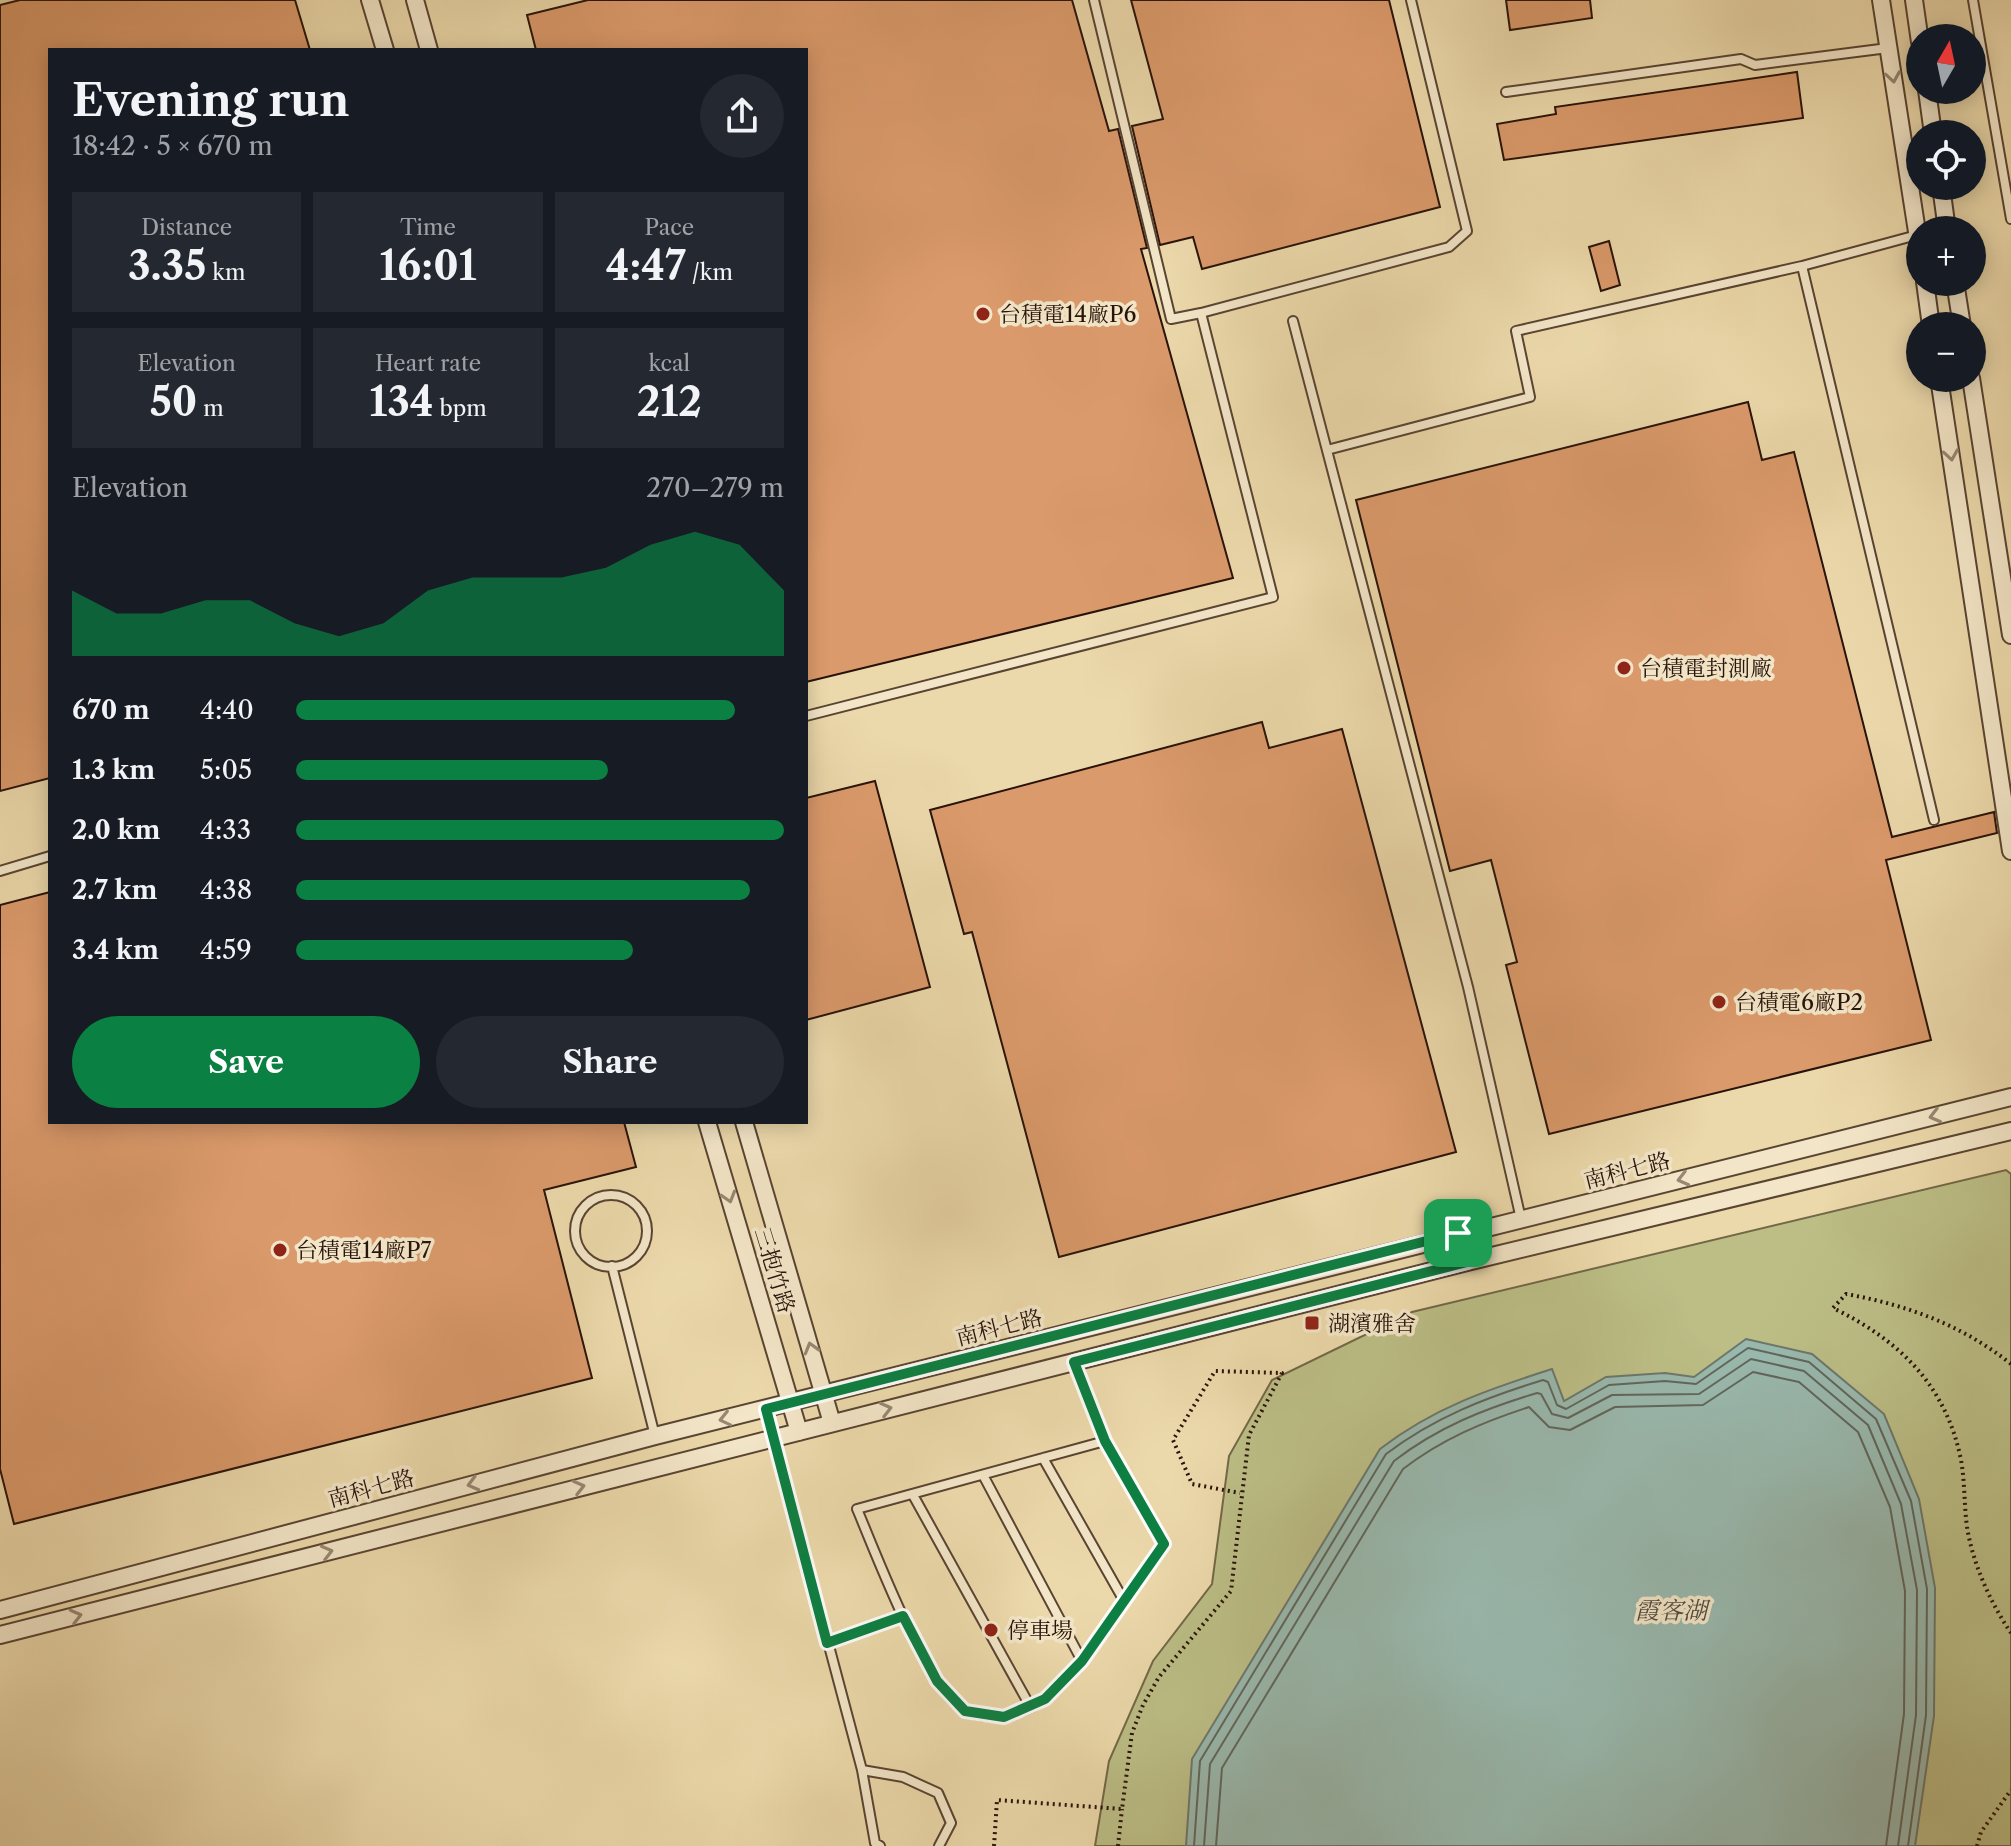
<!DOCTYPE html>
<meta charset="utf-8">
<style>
:root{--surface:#171b24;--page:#242831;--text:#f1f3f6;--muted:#9ea1a6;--accent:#0b8043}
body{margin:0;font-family:"Libre Caslon Text","Noto Serif TC",serif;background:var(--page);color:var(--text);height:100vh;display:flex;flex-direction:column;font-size:30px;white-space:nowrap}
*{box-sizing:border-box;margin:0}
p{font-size:26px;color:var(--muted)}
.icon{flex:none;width:44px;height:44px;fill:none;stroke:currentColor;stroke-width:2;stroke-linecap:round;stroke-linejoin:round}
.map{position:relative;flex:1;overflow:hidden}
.side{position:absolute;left:48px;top:48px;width:760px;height:1076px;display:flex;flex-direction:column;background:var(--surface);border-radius:0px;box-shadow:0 4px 20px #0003}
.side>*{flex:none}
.needle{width:52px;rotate:9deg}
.fabs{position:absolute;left:1906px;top:24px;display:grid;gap:16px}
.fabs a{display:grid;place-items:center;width:80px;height:80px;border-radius:50%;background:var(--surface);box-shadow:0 4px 20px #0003;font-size:40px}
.pin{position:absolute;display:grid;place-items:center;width:68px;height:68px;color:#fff;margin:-34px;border-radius:16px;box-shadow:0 4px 12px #0006}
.round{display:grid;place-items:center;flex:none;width:84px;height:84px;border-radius:42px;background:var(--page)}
.overview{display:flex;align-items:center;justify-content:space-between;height:136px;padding:0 24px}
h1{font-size:44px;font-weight:700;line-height:60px}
.figures{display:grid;grid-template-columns:repeat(3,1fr);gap:12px;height:136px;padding:8px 24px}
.figures div{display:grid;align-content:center;border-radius:0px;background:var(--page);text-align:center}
.figures b{font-size:40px;font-weight:700}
.figures small{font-size:22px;font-weight:400}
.figures p{font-size:22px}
.chart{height:224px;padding:16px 24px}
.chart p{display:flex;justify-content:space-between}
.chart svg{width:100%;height:144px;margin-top:8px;fill:var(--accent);opacity:.7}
.button{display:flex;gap:16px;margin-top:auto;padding:16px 24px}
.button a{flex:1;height:92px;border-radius:48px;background:var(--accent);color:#fff;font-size:32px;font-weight:700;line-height:92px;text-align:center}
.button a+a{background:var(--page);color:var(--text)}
ul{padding:0 24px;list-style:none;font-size:26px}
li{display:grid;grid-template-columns:128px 96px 1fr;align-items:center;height:60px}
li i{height:20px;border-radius:10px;background:var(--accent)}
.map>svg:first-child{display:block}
</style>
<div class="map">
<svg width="2011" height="1846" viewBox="0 0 2011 1846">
<rect width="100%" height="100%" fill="#ecd9ab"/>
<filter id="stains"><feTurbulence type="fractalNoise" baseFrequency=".0025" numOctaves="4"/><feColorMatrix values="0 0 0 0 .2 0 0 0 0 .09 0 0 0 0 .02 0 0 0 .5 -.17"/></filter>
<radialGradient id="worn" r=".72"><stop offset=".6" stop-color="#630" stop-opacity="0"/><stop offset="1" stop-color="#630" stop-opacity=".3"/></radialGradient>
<path fill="#bcbe86" stroke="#726848" stroke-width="2" d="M2006,1170L2011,1174V1846H1095L1109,1761L1153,1661L1212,1584L1229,1456L1272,1380L1412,1312Z"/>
<path fill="#99b9ae" stroke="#6c776c" stroke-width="2" d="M1746,1339L1812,1354L1884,1414L1919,1499L1935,1588L1934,1716L1915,1846H1186L1192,1759L1380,1449C1433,1408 1489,1389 1552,1369L1564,1401L1606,1377L1665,1373L1694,1377Z"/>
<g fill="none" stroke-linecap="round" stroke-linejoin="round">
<path stroke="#60665c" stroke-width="2" d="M1194,1846L1200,1761L1386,1454C1435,1417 1485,1398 1543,1380L1548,1382L1557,1405L1566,1409L1609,1385L1665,1381L1696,1384L1748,1348L1809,1362L1876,1419L1911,1501L1927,1589L1926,1715L1908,1846
M1204,1846L1210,1764L1394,1461C1438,1427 1484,1409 1537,1393L1541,1394L1552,1414L1568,1418L1612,1395L1699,1394L1751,1359L1804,1371L1868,1425L1901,1504L1917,1590L1916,1715L1898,1846
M1216,1846L1222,1768L1403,1469C1442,1439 1483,1422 1529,1407L1549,1427L1570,1430L1615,1407L1703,1405L1753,1372L1799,1382L1858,1432L1890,1507L1905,1591L1904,1714L1886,1846"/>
</g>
<path fill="#db9a6b" stroke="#28130a" stroke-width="2" d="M20,0H295L310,50H50V778L0,791V5Z
M588,0H1072L1109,131L1118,129L1147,248L1141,249L1233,578L806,682V50H536L527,15Z
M1131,0H1389L1440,207L1202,269L1193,237L1160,245L1132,126L1163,119Z
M1506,0H1590L1592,18L1510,30Z
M1797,72L1803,118L1504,160L1497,124L1556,114L1555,107Z
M1609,241L1620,285L1601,291L1589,247Z
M1748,402L1762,460L1794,452L1892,837L1994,812L1997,833L1886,860L1931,1040L1549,1134L1506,965L1517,962L1491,860L1450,871L1356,500Z
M1262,722L1269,748L1342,729L1456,1152L1059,1257L972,932L964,934L930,810Z
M875,781L930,987L806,1020V798Z
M50,892V1122H624L636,1167L544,1190L592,1378L14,1524L0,1469V905Z"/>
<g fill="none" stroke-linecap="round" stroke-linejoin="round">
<g stroke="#594432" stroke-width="12">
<path id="lane" d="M1973,0L2011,219
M1506,92L1741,59L1755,65L1888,48
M1802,266L1934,820
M1201,313L1449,247L1467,231L1411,0
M1293,321L1468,987L1521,1219
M1327,450L1530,397L1516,331L1802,266L1917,235
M806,716L1273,597L1201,313L1171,319L1094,0
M0,871L50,856
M575 1231a36 36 0 1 1 72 0a36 36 0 1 1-72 0Z
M1458,1234L1467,1262
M612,1266L655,1436
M1074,1362L1105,1441L1164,1544C1130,1589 1089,1664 1046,1698C1026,1714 990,1722 966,1711C928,1693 875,1551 857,1509L1105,1441
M766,1409L862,1770L875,1843L880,1846
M1043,1458L1123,1599
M983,1475L1082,1661
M913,1495L1030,1706
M827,1643L903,1616
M862,1770L903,1777L938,1793L951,1823L939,1846"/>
</g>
<g stroke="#594432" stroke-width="20">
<path id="street" d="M370,0L385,50
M415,0L429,50
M1881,0L1920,251
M1914,0L1920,42
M1927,90L1933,134
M1941,186L1947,230
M1925,282L1931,326
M1955,282L1962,326
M1939,378L2011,851
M1971,378L2011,635
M707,1122L799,1432
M744,1122L832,1423
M0,1610L655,1436L2011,1097
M0,1635L1467,1262L2011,1131"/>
</g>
<path stroke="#28130a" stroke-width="4" stroke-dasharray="2 4" stroke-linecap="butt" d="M2011,1364C1962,1325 1907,1305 1846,1294L1833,1308C1899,1340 1946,1385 1961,1460C1965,1482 1964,1505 1967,1527C1973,1564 1990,1602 2011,1633
M994,1846L997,1800L1122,1809L1132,1733L1143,1705L1159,1677L1231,1591L1249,1435L1282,1373L1215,1371L1173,1440L1192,1484L1240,1493
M1118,1846L1122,1809
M1977,1846L1981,1832L2011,1790"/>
<use href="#lane" stroke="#f3e6c8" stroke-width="8"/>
<use href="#street" stroke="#f3e6c8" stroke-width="16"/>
</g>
<defs><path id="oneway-chevron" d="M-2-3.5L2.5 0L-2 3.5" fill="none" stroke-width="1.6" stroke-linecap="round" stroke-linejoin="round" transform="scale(2)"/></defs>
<g stroke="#988772">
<use href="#oneway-chevron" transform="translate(1893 77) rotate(81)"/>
<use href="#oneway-chevron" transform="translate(1951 455) rotate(81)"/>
<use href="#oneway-chevron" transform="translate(1935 1116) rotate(166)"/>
<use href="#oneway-chevron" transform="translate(1683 1179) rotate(166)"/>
<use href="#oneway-chevron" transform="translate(729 1197) rotate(73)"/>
<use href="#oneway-chevron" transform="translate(811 1348) rotate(-106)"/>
<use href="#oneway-chevron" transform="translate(886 1409) rotate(-14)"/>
<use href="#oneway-chevron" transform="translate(725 1419) rotate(167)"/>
<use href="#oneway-chevron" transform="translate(473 1484) rotate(165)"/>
<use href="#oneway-chevron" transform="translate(579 1487) rotate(-14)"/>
<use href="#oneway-chevron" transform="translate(327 1552) rotate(-14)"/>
<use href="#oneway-chevron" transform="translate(76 1616) rotate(-14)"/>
</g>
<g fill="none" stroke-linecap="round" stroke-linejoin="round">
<g stroke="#fff" stroke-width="16">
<path id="route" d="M1458,1233L1467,1262L1074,1362L1105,1441L1164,1544L1082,1661L1045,1699L1004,1717L965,1711L937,1681L903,1616L827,1643L766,1409Z"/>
</g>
<use href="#route" stroke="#0b8043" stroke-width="10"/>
</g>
<g fill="#8f2418" stroke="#f3e6c8" stroke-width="3">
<circle cx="983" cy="314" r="8"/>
<circle cx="1624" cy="668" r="8"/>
<circle cx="1719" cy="1002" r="8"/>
<circle cx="280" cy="1250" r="8"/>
<rect x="1304" y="1315" width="16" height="16" rx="4"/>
<circle cx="991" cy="1630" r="8"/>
</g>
<g text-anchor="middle" stroke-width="7" stroke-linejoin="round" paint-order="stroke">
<g font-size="22" fill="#28130a" stroke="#f3e6c8" text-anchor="start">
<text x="999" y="322">台積電14廠P6</text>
<text x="1640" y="676">台積電封測廠</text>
<text x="1735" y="1010">台積電6廠P2</text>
<text x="296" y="1258">台積電14廠P7</text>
<text x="1328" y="1331">湖濱雅舍</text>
<text x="1007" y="1638">停車場</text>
</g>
<g font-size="22" fill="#28130a" stroke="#f3e6c8">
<text transform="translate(1627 1170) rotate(-14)" y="8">南科七路</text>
<text transform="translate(775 1270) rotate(73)" y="8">三抱竹路</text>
<text transform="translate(999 1327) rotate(-14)" y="8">南科七路</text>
<text transform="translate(371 1488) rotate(-15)" y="8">南科七路</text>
</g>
<g font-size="24" font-style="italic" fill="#504d43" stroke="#f3e6c8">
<text x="1671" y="1619">霞客湖</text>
</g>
</g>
<rect width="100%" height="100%" filter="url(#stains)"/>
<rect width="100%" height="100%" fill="url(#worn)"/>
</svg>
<div class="fabs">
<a><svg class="needle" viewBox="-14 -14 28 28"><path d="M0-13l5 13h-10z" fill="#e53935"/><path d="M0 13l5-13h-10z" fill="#9ea1a6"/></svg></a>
<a><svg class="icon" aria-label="locate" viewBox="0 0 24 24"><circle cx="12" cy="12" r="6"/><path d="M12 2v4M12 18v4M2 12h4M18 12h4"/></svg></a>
<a>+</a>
<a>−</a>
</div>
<div class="pin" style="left:1458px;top:1233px;background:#1e9e55"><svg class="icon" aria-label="arrive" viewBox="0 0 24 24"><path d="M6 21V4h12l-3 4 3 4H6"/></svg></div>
<section class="side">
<div class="overview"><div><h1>Evening run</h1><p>18:42 · 5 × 670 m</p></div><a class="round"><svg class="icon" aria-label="share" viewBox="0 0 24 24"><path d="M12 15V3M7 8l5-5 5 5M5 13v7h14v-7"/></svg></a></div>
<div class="figures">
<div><p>Distance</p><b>3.35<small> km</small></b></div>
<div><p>Time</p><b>16:01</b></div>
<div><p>Pace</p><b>4:47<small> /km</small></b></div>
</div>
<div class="figures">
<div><p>Elevation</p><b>50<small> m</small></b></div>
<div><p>Heart rate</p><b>134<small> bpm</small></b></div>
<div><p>kcal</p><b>212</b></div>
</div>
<div class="chart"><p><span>Elevation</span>270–279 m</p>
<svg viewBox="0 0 160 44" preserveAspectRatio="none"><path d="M0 44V24L10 31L20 31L30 27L40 27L50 34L60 38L70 34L80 24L90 20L100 20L110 20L120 17L130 10L140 6L150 10L160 24V44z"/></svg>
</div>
<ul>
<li><b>670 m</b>4:40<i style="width:90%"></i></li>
<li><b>1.3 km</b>5:05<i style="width:64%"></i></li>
<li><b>2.0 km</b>4:33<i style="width:100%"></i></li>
<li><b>2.7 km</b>4:38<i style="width:93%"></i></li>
<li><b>3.4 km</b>4:59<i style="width:69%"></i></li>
</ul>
<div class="button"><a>Save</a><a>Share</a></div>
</section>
</div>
